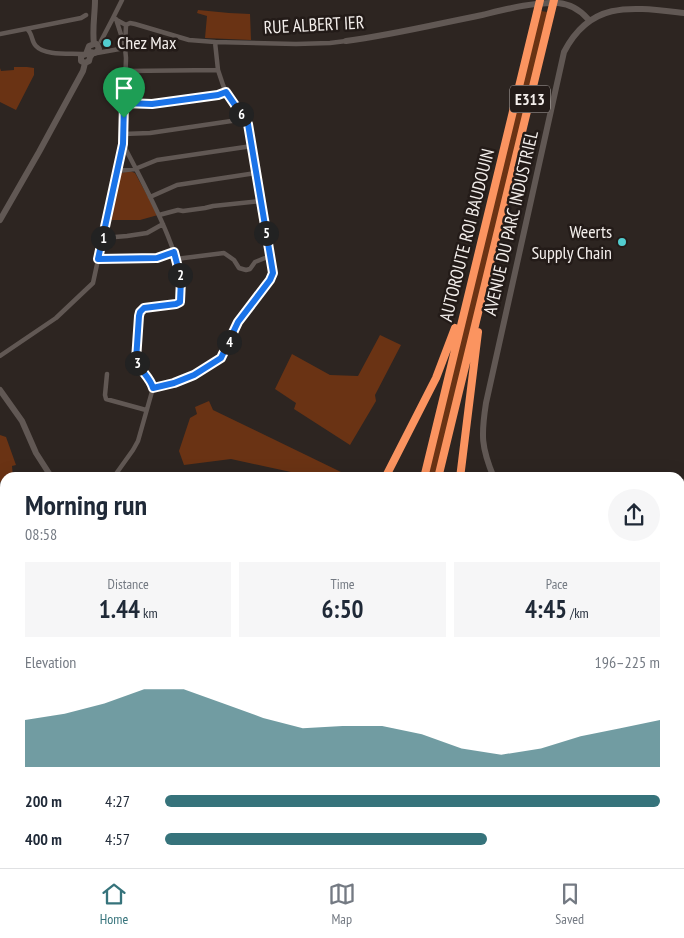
<!DOCTYPE html>
<meta charset="utf-8">
<style>
:root{--surface:#fff;--page:#f6f6f7;--text:#1f2937;--muted:#747a83;--line:#e0e1e3;--accent:#36737b}
body{margin:0;font-family:"PT Sans Narrow",sans-serif;background:var(--page);color:var(--text);height:100vh;display:flex;flex-direction:column;font-size:19px;white-space:nowrap}
*{box-sizing:border-box;margin:0}
p{font-size:16px;color:var(--muted)}
.icon{flex:none;width:28px;height:28px;fill:none;stroke:currentColor;stroke-width:2;stroke-linecap:round;stroke-linejoin:round}
.map{position:relative;flex:1;overflow:hidden}
.drawer{position:absolute;left:0px;top:472px;width:685px;height:396px;display:flex;flex-direction:column;background:var(--surface);border-radius:15px 15px 0 0;box-shadow:0 5px 20px #0002}
.drawer>*{flex:none}
.pin{position:absolute;display:grid;place-items:center;width:42px;height:42px;color:#fff;margin:-51px -21px;border-radius:50% 50% 50% 0;rotate:-45deg;box-shadow:0 0 5px #0007}
.pin .icon{rotate:45deg}
.km{position:absolute;width:25px;height:25px;margin:-12px;border-radius:50%;background:#222;color:#fff;font-size:14px;line-height:25px;text-align:center}
.round{display:grid;place-items:center;flex:none;width:52px;height:52px;border-radius:26px;background:var(--page)}
.head{display:flex;align-items:center;justify-content:space-between;height:85px;padding:0 25px}
h1{font-size:28px;font-weight:800;line-height:38px}
.figures{display:grid;grid-template-columns:repeat(3,1fr);gap:8px;height:85px;padding:5px 25px}
.figures div{display:grid;align-content:center;border-radius:0px;background:var(--page);text-align:center}
.figures b{font-size:25px;font-weight:800}
.figures small{font-size:14px;font-weight:400}
.figures p{font-size:14px}
.chart{height:140px;padding:10px 25px}
.chart p{display:flex;justify-content:space-between}
.chart svg{width:100%;height:90px;margin-top:5px;fill:var(--accent);opacity:.7}
ul{padding:0 25px;list-style:none;font-size:16px}
li{display:grid;grid-template-columns:80px 60px 1fr;align-items:center;height:38px}
li i{height:12px;border-radius:6px;background:var(--accent)}
.dock{display:flex;justify-content:space-around;align-items:center;height:70px;border-top:1px solid var(--line);background:var(--surface);font-size:14px;color:var(--muted)}
.dock a{display:grid;justify-items:center;gap:2px}
.dock .active{color:var(--accent)}
.map>svg:first-child{display:block}
</style>
<div class="map">
<svg width="684" height="868" viewBox="0 0 684 868">
<rect width="100%" height="100%" fill="#2d2521"/>
<path fill="#6a3314" d="M198,10L229,13L250,14L251,40L205,38L207,16L197,13Z
M540,11L548,12L435,477L427,478Z
M14,67H27L34,68V75L16,110L0,102V68L1,71L14,70Z
M130,171L135,173L158,215L140,220H109C114,205 116,190 120,174L121,173Z
M380,335L401,345L375,395L376,401L350,445L294,409L296,403L275,389L292,354L330,375L358,376Z
M209,401L213,410L341,472V477H314L231,459L184,465L179,451L190,418L197,414L195,407Z
M0,435L6,437L16,465L12,466L13,477L5,478V482H0Z
M5,507V577L0,583V509Z"/>
<g fill="none" stroke-linecap="round" stroke-linejoin="round">
<path stroke="#615854" stroke-width="4.5" d="M122,0L113,18L126,25
M116,19L124,44
M126,25L130,23L135,24L189,40L215,42L296,44L330,43L346,41
M27,29C33,34 31,41 36,46C45,56 70,53 83,54
M0,34L81,18L86,15
M101,41L113,18
M97,53L125,48
M126,71L218,70
M125,103L151,104L218,95L226,92
M123,134L150,133L245,119
M123,144C138,174 195,273 179,303L144,308L141,310L139,313L136,360C140,371 150,377 153,388
M117,171L135,169L157,160L252,146
M150,197L177,185L256,173
M159,215L178,210L183,211L205,208L213,206L261,201
M103,238L127,236L147,233L163,224
M98,259L157,258L174,252
M176,259L224,253L234,260L239,268L246,270L250,269L255,262L270,256
M0,356L56,318L93,283L123,144L126,58L125,48L126,25
M107,374L105,395L106,399L146,410
M113,478L133,450L138,441L153,388C170,385 214,369 223,356C231,344 232,329 241,317C250,306 269,286 273,273L248,124L226,92L223,85L218,70L215,42
M0,484H5
M4,782L5,780"/>
<path stroke="#615854" stroke-width="6" d="M346,41C392,35 437,24 482,15C507,9 533,2 558,3C570,4 581,11 588,19
M90,52L95,53L99,49L97,44H94
M85,63L81,61V56L86,54L89,46L94,44C92,29 95,14 95,0
M0,220L39,152L83,71L85,63L89,61L90,57L93,53
M0,390L22,421L36,453L52,478
M494,478C481,447 481,435 486,403L564,52C591,0 631,7 684,13
M680,500L684,482
M680,594L684,595
M365,868L366,864"/>
<path stroke="#fb9460" stroke-width="8" d="M385,478L436,378L455,328
M424,478L540,0
M438,478L554,0
M460,478L478,332
M329,868L330,864
M343,868L344,864"/>
</g>
<g fill="none" stroke-linecap="round" stroke-linejoin="round">
<g stroke="#fff" stroke-width="10">
<path id="route" d="M226,92L248,124L273,273L270,280L238,322L221,358L194,375L174,383L153,388C150,377 140,371 136,360L139,316L140,312L144,308L176,304L180,302L181,279L174,252L157,258L98,259L123,144L124,103L152,104L218,95Z"/>
</g>
<use href="#route" stroke="#1a73e8" stroke-width="6"/>
</g>
<g fill="#52cdcf" stroke="#231b18" stroke-width="2">
<circle cx="107" cy="43" r="5"/>
<circle cx="622" cy="242" r="5"/>
</g>
<g text-anchor="middle" stroke-width="5" stroke-linejoin="round" paint-order="stroke">
<rect fill="#231b18" stroke="#b5afac" stroke-width="1" x="510" y="85.5" width="40" height="27" rx="4"/>
<g font-size="16" font-weight="bold" fill="#f4efec">
<text x="530" y="105">E313</text>
</g>
<g font-size="18" fill="#f4efec" stroke="#231b18">
<text transform="translate(314 25) rotate(-3)" y="6">RUE ALBERT IER</text>
<text transform="translate(511 223) rotate(-77)" y="6">AVENUE DU PARC INDUSTRIEL</text>
<text transform="translate(467 235) rotate(-76)" y="6">AUTOROUTE ROI BAUDOUIN</text>
</g>
<g font-size="18" fill="#f4efec" stroke="#231b18" text-anchor="start">
<text x="117" y="49">Chez Max</text>
<text x="612" y="238" text-anchor="end">Weerts<tspan x="612" dy="21">Supply Chain</tspan></text>
</g>
</g>
</svg>
<div class="pin" style="left:124px;top:118px;background:#1e9e55"><svg class="icon" aria-label="arrive" viewBox="0 0 24 24"><path d="M6 21V4h12l-3 4 3 4H6"/></svg></div>
<b class="km" style="left:103px;top:238px">1</b>
<b class="km" style="left:180px;top:275px">2</b>
<b class="km" style="left:137px;top:363px">3</b>
<b class="km" style="left:229px;top:342px">4</b>
<b class="km" style="left:266px;top:233px">5</b>
<b class="km" style="left:241px;top:114px">6</b>
<section class="drawer">
<div class="head"><div><h1>Morning run</h1><p>08:58</p></div><a class="round"><svg class="icon" aria-label="share" viewBox="0 0 24 24"><path d="M12 15V3M7 8l5-5 5 5M5 13v7h14v-7"/></svg></a></div>
<div class="figures">
<div><p>Distance</p><b>1.44<small> km</small></b></div>
<div><p>Time</p><b>6:50</b></div>
<div><p>Pace</p><b>4:45<small> /km</small></b></div>
</div>
<div class="chart"><p><span>Elevation</span>196–225 m</p>
<svg viewBox="0 0 160 44" preserveAspectRatio="none"><path d="M0 44V21L10 18L20 13L30 6L40 6L50 13L60 20L70 25L80 24L90 24L100 28L110 35L120 38L130 35L140 29L150 25L160 21V44z"/></svg>
</div>
<ul>
<li><b>200 m</b>4:27<i style="width:100%"></i></li>
<li><b>400 m</b>4:57<i style="width:65%"></i></li>
</ul>
</section>
</div>
<nav class="dock">
<a class="active"><svg class="icon" aria-label="home" viewBox="0 0 24 24"><path d="M3 11l9-7 9 7M6 9v11h12V9"/></svg>Home</a>
<a><svg class="icon" aria-label="map" viewBox="0 0 24 24"><path d="M3 6l6-2 6 2 6-2v14l-6 2-6-2-6 2zM9 4v14M15 6v14"/></svg>Map</a>
<a><svg class="icon" aria-label="saved" viewBox="0 0 24 24"><path d="M7 4h10v16l-5-4-5 4z"/></svg>Saved</a>
</nav>
